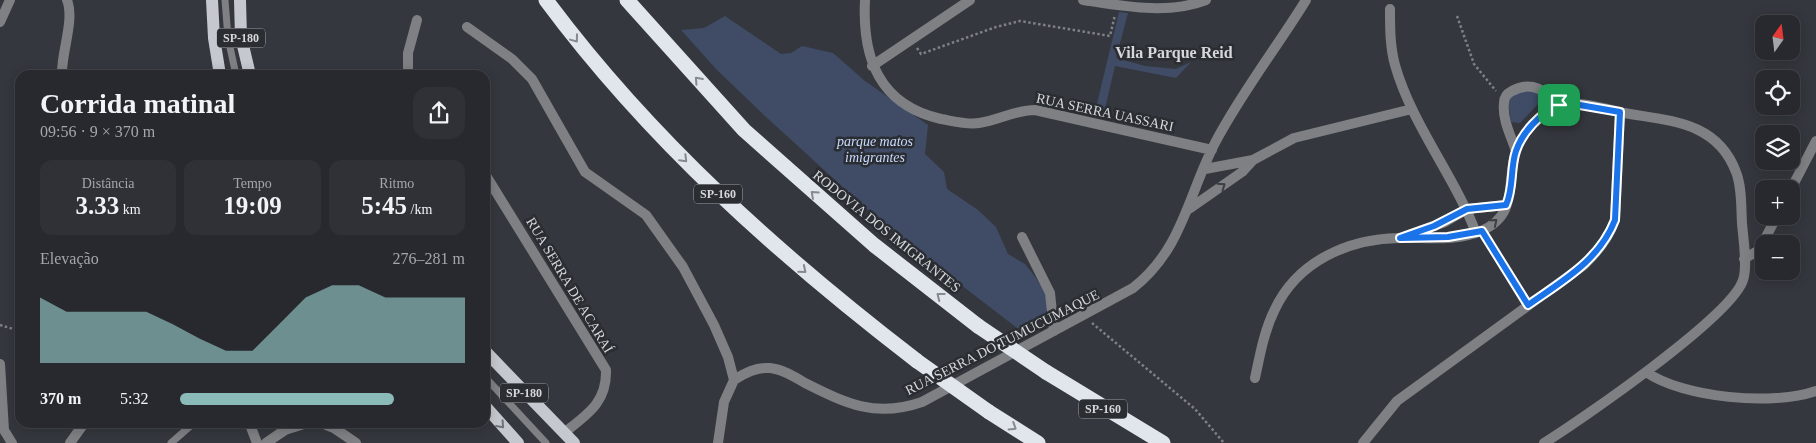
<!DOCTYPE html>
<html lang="pt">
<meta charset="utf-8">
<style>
:root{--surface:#27292e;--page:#2f3136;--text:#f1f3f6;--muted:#a4a6aa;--line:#43454a;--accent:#8bbbb9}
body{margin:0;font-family:"Times New Roman",serif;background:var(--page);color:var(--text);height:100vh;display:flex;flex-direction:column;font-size:19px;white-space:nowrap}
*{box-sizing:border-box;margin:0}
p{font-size:16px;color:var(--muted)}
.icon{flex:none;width:28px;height:28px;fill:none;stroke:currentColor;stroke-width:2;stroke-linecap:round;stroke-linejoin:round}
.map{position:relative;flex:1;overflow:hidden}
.side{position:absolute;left:15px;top:70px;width:475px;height:358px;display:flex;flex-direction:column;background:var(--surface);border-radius:15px;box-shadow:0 2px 12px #0003,0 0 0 1px var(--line)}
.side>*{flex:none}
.needle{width:32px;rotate:14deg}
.controls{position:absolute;left:1755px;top:15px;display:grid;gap:10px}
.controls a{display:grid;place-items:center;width:45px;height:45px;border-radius:10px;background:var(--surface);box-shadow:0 2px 12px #0003,0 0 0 1px var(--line);font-size:25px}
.pin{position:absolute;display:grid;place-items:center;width:42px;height:42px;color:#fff;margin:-21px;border-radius:10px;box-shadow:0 2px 8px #0006}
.round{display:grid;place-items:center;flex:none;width:52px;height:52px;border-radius:15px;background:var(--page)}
.overview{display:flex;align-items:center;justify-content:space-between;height:85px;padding:0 25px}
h1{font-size:28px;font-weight:700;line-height:38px}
.metrics{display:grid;grid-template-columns:repeat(3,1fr);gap:8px;height:85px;padding:5px 25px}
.metrics div{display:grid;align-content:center;border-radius:12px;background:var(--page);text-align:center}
.metrics b{font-size:25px;font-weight:700}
.metrics small{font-size:14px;font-weight:400}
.metrics p{font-size:14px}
.chart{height:140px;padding:10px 25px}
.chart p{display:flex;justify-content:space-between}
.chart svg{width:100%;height:90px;margin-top:5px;fill:var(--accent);opacity:.7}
ul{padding:0 25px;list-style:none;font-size:16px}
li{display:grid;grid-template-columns:80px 60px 1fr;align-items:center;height:38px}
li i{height:12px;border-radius:6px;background:var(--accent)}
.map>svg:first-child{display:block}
</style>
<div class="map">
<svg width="1816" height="443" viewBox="0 0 1816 443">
<rect width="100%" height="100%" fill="#34373d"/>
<path fill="#404c66" d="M1119,12L1128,13L1116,58L1145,66L1176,69L1191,62L1176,78L1115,66L1104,113L1095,112Z
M725,16L781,54L791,53L802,46L833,53L865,81L928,125L925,154L944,172L947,189L978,210L996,227L1008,254L1025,264L1036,278L1048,298L1046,318L1025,330L1017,328L891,231L765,116L717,70L681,30L704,28Z
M1530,88L1541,93L1540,102L1520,123L1511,122L1508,101L1517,91Z"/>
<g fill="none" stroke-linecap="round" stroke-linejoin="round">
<path stroke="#7f8187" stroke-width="2.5" stroke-dasharray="2.5 2.5" stroke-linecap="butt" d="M1457,16L1474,64L1496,91
M917,48L921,54L996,27L1020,21L1110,36L1115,15
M1486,239L1524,298
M1092,323L1195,409L1224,443
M0,325L20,331"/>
<path stroke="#7e8083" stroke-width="7" d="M225,0L228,38L236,75
M485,377L546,443
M171,443L195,422"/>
<path stroke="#7e8083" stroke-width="10" d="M865,0C862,58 879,105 941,119C953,121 967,125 979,123C999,120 1015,110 1035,110L1212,150
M1083,0C1123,6 1168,15 1206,0
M1390,9C1390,28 1390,47 1395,65C1412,125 1454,175 1476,233
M0,22L10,0
M467,27L512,59L532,79L585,172L646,215L683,267L714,325L728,357L734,380L724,402L718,443
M872,66L970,0
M62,75C61,53 75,20 67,0
M408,75V53L417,20
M1516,151C1511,136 1502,119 1504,103C1504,97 1508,93 1512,91C1532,80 1546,91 1559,105
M1205,169L1253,160
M485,174L606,370C607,402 588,414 565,432
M1791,189L1816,141
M1189,209L1242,172L1253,160L1294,138L1412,109
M1406,236L1445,222L1467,209L1506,205
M1022,237L1050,293L1054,331
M1744,259L1759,250L1777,216
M0,364L4,430L12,443
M1646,372C1683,398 1773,406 1816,391
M1255,378C1260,355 1264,331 1275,309C1298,261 1348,239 1399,238C1425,237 1456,242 1481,231C1519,215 1506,182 1516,151C1522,132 1540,114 1557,106C1573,99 1607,109 1624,113C1669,121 1717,121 1736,172C1742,187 1741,207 1742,223C1743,238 1748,266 1743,280C1732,316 1581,420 1544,443
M734,380C745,373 756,367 770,368C782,369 795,377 805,383C847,404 876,418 922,402L1133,288C1183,249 1188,194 1216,141C1242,92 1277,47 1306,0
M249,422L257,443
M319,422L334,428L356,443
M70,443L85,422
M266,443L285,430L310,422
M1363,443L1397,401L1584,265C1598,251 1608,239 1615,220L1620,112"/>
<path stroke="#c5c8ce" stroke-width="12" d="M212,0L214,38L220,75
M240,0L241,37L250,75
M485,351L574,443
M485,406L518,443"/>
<path stroke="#e1e5ec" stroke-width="15" d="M546,0C650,140 779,255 917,361
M627,0L744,130L874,245L978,326
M1046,372L1163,443
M989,412L1038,443"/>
<path stroke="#e1e5ec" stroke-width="15" d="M978,326L1046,372
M917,361L989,412"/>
</g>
<defs><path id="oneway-chevron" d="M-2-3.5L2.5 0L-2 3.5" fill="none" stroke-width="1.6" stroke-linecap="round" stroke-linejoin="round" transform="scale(1.25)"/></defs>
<g stroke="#86898f">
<use href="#oneway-chevron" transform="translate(575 39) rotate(53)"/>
<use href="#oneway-chevron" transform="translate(698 80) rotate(-132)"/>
<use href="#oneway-chevron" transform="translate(684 159) rotate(45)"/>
<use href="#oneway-chevron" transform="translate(814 194) rotate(-138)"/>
<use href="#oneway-chevron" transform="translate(803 270) rotate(40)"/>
<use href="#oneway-chevron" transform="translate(940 296) rotate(-142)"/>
<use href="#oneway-chevron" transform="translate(1013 427) rotate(32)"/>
</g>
<g stroke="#3b3e42">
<use href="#oneway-chevron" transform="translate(1222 186) rotate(-35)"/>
<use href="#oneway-chevron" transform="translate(1494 222) rotate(-40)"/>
</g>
<use stroke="#707378" href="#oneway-chevron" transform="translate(501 425) rotate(48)"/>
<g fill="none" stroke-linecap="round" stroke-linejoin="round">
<g stroke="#fff" stroke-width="10">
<path id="route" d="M1574,104L1620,112L1615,220C1599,261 1562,281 1528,305L1482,231L1448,237L1400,238L1434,226L1467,209L1506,205C1514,188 1510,168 1516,151C1522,133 1540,113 1558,106C1562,104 1569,105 1574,104Z"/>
</g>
<use href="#route" stroke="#1a73e8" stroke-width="6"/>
</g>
<g text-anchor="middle" stroke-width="5" stroke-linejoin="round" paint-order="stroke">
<g fill="#2a2d32" stroke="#a2a4a8" stroke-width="1">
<rect x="217" y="28.5" width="48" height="19" rx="4"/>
<rect x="694" y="184.5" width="48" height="19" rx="4"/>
<rect x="500" y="383.5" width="48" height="19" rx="4"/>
<rect x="1079" y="399.5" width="48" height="19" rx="4"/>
</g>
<g font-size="12" font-weight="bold" fill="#d5d7db">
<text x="241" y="42">SP-180</text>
<text x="718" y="198">SP-160</text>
<text x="524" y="397">SP-180</text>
<text x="1103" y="413">SP-160</text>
</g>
<g font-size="14" fill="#d5d7db" stroke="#2a2d32">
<text transform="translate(1105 112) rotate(12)" y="5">RUA SERRA UASSARI</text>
<text transform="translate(887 231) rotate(39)" y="5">RODOVIA DOS IMIGRANTES</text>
<text transform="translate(570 285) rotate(59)" y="5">RUA SERRA DE ACARAÍ</text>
<text transform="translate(1002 342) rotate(-27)" y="5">RUA SERRA DO TUMUCUMAQUE</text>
</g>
<g font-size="14" font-style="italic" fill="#cadbff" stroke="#2a2d32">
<text x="875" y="146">parque matos<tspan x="875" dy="16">imigrantes</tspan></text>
</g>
<g font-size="16" font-weight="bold" fill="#d5d7db" stroke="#2a2d32">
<text x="1174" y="58">Vila Parque Reid</text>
</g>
</g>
</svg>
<div class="controls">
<a><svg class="needle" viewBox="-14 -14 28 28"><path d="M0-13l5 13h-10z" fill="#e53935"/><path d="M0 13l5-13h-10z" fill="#a4a6aa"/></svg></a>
<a><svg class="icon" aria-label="locate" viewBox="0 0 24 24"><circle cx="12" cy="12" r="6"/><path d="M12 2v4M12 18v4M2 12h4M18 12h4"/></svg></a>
<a><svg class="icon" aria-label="layers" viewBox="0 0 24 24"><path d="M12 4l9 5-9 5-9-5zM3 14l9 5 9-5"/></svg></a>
<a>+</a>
<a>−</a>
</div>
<div class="pin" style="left:1559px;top:105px;background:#1e9e55"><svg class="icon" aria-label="arrive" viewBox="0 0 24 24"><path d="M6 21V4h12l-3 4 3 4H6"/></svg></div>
<section class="side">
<div class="overview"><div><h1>Corrida matinal</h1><p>09:56 · 9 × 370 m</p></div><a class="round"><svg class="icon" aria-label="share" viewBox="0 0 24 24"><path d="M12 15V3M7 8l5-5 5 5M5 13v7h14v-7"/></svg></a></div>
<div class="metrics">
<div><p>Distância</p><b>3.33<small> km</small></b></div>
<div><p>Tempo</p><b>19:09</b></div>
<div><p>Ritmo</p><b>5:45<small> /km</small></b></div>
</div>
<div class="chart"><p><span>Elevação</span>276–281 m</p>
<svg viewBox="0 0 160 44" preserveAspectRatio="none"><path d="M0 44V12L10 19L20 19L30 19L40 19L50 25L60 32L70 38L80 38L90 25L100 12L110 6L120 6L130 12L140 12L150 12L160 12V44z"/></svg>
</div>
<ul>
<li><b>370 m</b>5:32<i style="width:75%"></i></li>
</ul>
</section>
</div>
